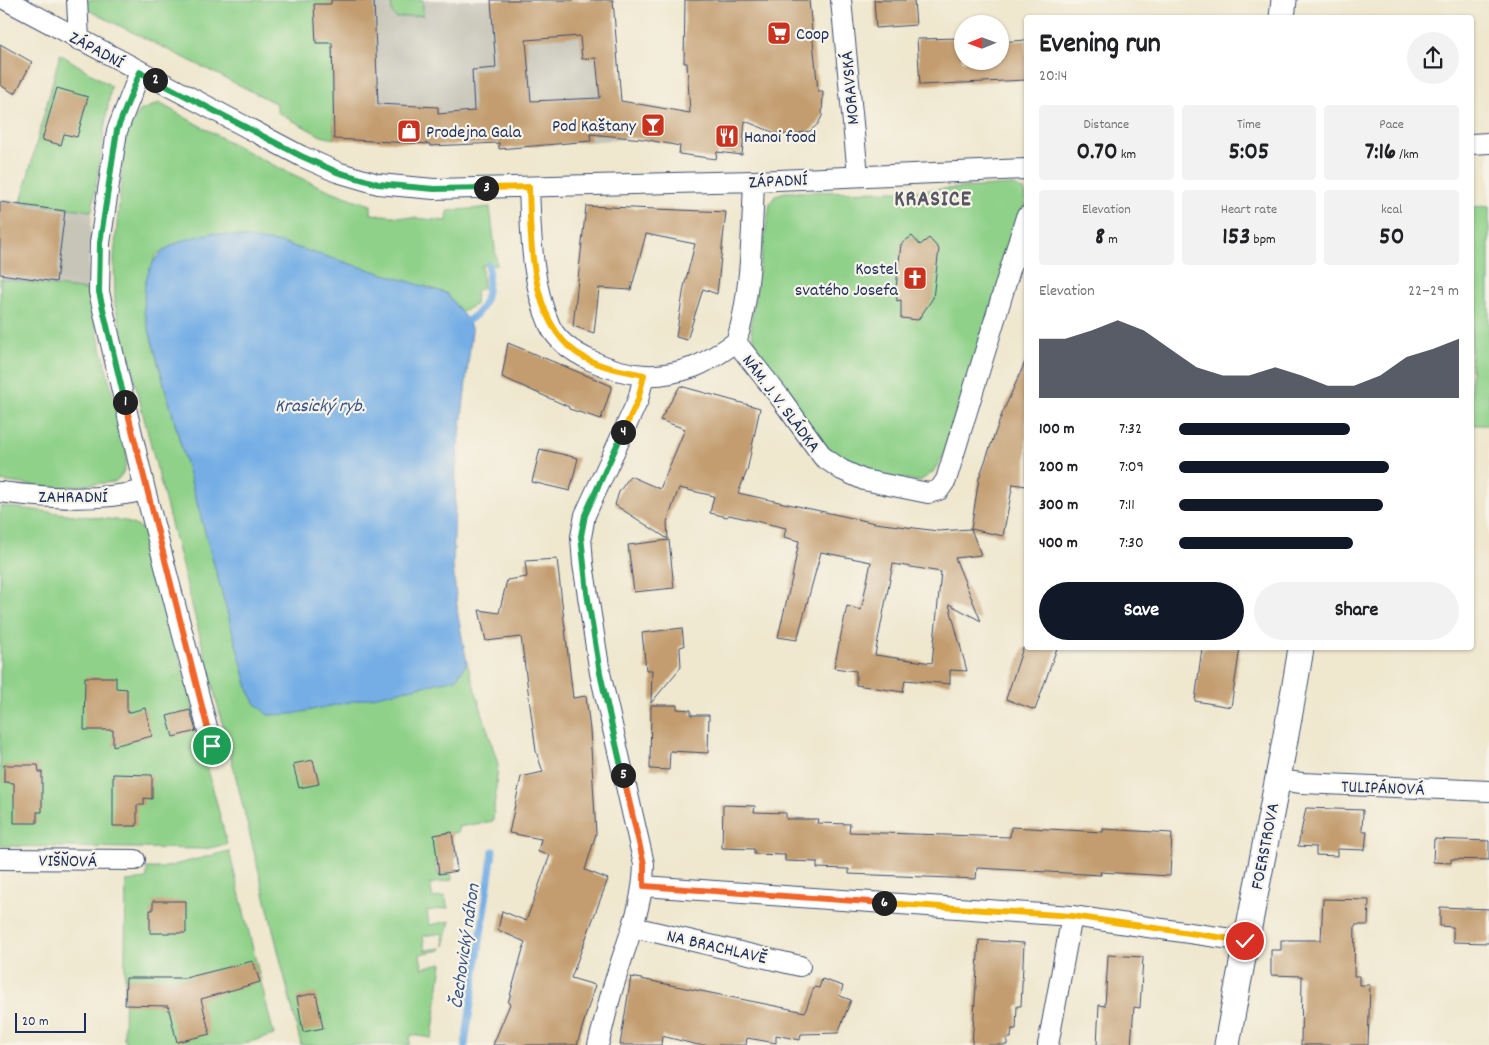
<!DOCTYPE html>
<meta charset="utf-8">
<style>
:root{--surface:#fff;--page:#f2f2f2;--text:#202124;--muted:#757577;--accent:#111827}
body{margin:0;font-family:Dekko,sans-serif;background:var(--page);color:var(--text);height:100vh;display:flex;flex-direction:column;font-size:19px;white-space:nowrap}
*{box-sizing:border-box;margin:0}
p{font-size:16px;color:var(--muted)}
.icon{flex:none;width:28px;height:28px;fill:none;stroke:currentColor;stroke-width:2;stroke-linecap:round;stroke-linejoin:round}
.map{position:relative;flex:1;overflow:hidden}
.panel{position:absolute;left:1024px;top:15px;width:450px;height:635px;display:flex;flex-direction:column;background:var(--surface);border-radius:5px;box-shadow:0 1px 4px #0004}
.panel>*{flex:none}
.needle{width:32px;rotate:269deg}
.fabs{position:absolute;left:954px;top:15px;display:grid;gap:10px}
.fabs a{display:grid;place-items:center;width:55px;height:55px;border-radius:50%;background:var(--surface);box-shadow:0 1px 4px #0004;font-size:25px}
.scale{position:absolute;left:15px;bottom:12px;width:71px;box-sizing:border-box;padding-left:5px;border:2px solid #1b2f5e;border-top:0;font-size:14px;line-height:18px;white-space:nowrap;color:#1b2f5e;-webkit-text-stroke:4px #f7f3e8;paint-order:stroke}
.pin{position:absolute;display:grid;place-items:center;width:42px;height:42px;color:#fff;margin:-21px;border:2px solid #fff;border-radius:50%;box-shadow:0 1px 5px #0007}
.km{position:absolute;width:25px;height:25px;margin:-12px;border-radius:50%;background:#222;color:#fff;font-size:14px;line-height:25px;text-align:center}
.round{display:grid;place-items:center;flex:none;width:52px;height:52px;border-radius:26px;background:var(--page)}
.head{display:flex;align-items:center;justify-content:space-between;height:85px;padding:0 15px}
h1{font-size:28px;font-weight:800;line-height:38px}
.stats{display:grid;grid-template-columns:repeat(3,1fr);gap:8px;height:85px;padding:5px 15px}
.stats div{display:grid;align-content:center;border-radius:5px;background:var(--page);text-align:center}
.stats b{font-size:25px;font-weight:800}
.stats small{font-size:14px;font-weight:400}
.stats p{font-size:14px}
.chart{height:140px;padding:10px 15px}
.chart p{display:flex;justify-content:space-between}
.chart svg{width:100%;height:90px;margin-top:5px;fill:var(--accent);opacity:.7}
.cta{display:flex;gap:10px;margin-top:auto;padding:10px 15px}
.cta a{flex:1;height:58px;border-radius:30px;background:var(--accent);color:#fff;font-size:20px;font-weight:800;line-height:58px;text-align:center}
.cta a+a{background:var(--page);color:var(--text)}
ul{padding:0 15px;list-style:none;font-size:16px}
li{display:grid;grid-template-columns:80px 60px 1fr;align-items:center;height:38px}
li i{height:12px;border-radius:6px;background:var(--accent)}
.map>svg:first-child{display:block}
</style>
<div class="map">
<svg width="1489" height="1045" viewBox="0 0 1489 1045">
<rect width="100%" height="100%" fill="#f7f3e8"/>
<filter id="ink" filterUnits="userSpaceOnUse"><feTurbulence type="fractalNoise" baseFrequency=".02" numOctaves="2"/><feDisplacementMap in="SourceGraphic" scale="10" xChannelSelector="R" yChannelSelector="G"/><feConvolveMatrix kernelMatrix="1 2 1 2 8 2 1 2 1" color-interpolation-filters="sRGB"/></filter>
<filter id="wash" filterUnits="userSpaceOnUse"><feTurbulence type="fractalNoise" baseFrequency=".0096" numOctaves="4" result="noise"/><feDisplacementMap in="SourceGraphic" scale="20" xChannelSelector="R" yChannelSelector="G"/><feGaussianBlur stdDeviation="1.12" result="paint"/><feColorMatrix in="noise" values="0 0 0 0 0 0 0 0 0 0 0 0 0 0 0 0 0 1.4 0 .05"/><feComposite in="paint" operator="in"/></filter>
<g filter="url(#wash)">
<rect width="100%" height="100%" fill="#efe7ce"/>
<path fill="#c6c5b8" d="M331,0H613L625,139L499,149L498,143L430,146V144L333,81Z
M0,199L92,211L87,290L0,279Z"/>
<path fill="#8fd189" stroke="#558074" d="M87,0H331L334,139L321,136L277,112V104L88,10Z
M391,0H423V15L396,18L392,13Z
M60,54L111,86L92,211L21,202Z
M159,103C228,141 296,182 371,205V214L447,221L448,211L490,207L497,265H482L483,288L476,291L475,305L461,312L446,293L282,243L212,233L174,244L156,255L146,280L144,312L249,691L256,704L456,679L467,663L498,764L493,821L458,827L459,832L435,836L438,853L455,849L456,858L435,861L438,875L451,873L452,880L430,884L433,898L445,896L448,908L427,911L429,925L450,921L444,946L443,933L423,936L425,950L441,948V950L420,954L422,968L442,963L432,1038L411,1035L409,1045H301L231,757L115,305L114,257L126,132L140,111Z
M1013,185L1024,191L1026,206L943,457L932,473L920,481L866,474L832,451L822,442L757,355L751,329L752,314L770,203L776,195L785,192L909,191Z
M1489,206V425H1471V207Z
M0,279L87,290L126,450C127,463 126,474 114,482L54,488L0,481Z
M0,506L125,521L148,531L227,844L206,849L0,846Z
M229,851L274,1035L238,1045H128L124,1038L126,881L147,879V868H162Z"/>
<path fill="#74aee5" stroke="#486ea2" d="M212,233L282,243L446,293L468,321L472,330L456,469L453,567L458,616L467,663L456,679L293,714L268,715L256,704L249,691L144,311C145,301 143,289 146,280C154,246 183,239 212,233Z"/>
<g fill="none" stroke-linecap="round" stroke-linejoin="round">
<path stroke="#74aee5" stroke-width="7" d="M460,324C489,314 488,290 489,265
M465,1045L493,851"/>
</g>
<g id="blocks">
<path fill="#c39d70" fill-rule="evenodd" d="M331,0H374L378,104L438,107V114L474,111L472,70L496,68L491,0H613L621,101L690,113L687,63H684L685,0H809L818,91H823L822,116L818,124L810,131L790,135L775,133L745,121L742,155L717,152L716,159L679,154L680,146L643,139L590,134L591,141L499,149V143L430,146V144L334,139L332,43H316L314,4H331ZM580,36L582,59L596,58L600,98L531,101L526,40Z
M874,0H914L916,25L876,28Z
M962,38V61H1000V42L1026,40V80L920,85L917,39Z
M0,44L32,62L15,94L0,85Z
M57,88L88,97L77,137L64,134L61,145L42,140Z
M0,202L65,211L56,282L0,274Z
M586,206L726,212L717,294L703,289L687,340L676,337L684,287L695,244L646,234L631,290L599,288L594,333L573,326Z
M912,236L920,245L929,238L939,249L933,298L918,320L901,318V300L897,301L896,288L901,244Z
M508,343L612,386L601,419L569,409V407L502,377Z
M1026,360V486L1013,484L1003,536L971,529L979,478L1002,414Z
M680,386L760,408L747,471L738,493L875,523L938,531L971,529L981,555L955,558L981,621L949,604L967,671L950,670V684L905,680L903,692L856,685V671L834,668L847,606L861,610L871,562L821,552L797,640L778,637L792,578L799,541L784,537L786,528L729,515L727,517L710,513L714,496L679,488L667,522L668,539L615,505L619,492L630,476L660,489L685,429L660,420ZM893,564L941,572L932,663L875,655Z
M540,449L578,458L570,491L532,482Z
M669,540L674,588L634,592L628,545Z
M557,559L573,698L586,696L590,730L596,834L585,870L608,879L571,978L595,985L577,1045H493L510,1004L508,1003L525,942L498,930L502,911L526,921L550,855L538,852L541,839L509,833L521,777L543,772L536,751L521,637L486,641L479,610L499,613L507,580L527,577L525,561Z
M682,628L684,646L680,647V650L681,667L651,703L652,670H646L642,633Z
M1023,648H1057L1035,710L1006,699Z
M1202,648H1240L1231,707L1195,701Z
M85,677H116V688L127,689V713L145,708L152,736L113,746V730H84Z
M651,705H677V709L691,710V715H709L708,753L670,751L669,770L650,769Z
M190,710L196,731L173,737L167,716Z
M313,760L319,784L299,788L293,764Z
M4,765H38L39,772H42V812H37V823H14V783L4,782Z
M113,774L152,775V799L144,798V805H137V826H113Z
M723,805L755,806L754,812L786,813V819H818L817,823L850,824L849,832L1010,837L1011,827L1103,832V829L1172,833L1170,876L1100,872L1101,875L977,868L976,879L849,874V869L817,868V862L785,861V855L754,854V849L722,848Z
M1306,808L1363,810L1362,831H1367L1365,850L1337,849V856L1316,855V847L1298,846Z
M452,832L457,871L439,874L434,835Z
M1434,839L1489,841V860L1451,859V863L1433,862Z
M1323,899L1369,900L1368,925H1355L1354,976H1359V985H1370L1368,1045H1301L1302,976L1271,975V950H1281V940H1321Z
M153,901H186V933H150V910H153Z
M1440,907L1489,909V943L1453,942V927L1440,926Z
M979,940L1024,943L1021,1006H1017L1016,1029H1012L1011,1038H1007V1045H972Z
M1108,955L1143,957L1140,1008L1134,1007L1131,1045H1097L1099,1005L1105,1006Z
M253,961L260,982L201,999L210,1034L177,1042L168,1006L125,1005L126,978H185Z
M631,977L805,1012L814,987L819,988L822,979L843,986L840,996L851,1000L838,1033L801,1034L800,1040L776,1035V1043L747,1038L746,1045H698L662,1036L661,1045H620Z
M316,993L323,1028L303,1032L297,997Z"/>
</g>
</g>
<g filter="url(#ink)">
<use href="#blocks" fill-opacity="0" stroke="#3b4b6f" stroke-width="1"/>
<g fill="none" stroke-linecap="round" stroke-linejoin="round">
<g stroke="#3b4b6f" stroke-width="22">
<path id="minor" d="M6,0L301,156L337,172L378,184L434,189L754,181L1026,169
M77,0L79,40
M841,0L858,175
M140,72L117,131L100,243L99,292L145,490L212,746
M1471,144L1489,143
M754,181C752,228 751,299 736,342L779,396L823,457L842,470L864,480L928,493L939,490L946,480L1026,217
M529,187C531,233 531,283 550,326C564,355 614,373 645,375C660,376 679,372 694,367C709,361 722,352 736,342
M0,492C49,498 97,502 145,490
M1278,780L1302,783L1489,791
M0,859L135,860
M643,886L1072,916L1245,941
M633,927L800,966
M598,1045C604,1024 608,1002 615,981C627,939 643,909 644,864L600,673L583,564L581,537L585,515L638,400L644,375
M1048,1045L1072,916"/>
</g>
<g stroke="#3b4b6f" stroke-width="27">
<path id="tertiary" d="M1282,18L1284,0
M1227,1045C1250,912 1280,781 1301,648"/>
</g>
<use href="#minor" stroke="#fff" stroke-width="20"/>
<use href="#tertiary" stroke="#fff" stroke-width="25"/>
</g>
</g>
<g fill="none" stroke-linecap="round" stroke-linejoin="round" filter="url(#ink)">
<g stroke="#fff" stroke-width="10">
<path id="split-1" d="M125,402L212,746"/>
</g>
<g stroke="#fff" stroke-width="10">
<path id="split-2" d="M125,402L99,292L100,243L117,130L140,72L155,80"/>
</g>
<g stroke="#fff" stroke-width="10">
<path id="split-3" d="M155,80L301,156L337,172L378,184L434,189L486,188"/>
</g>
<g stroke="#fff" stroke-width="10">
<path id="split-4" d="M486,188L529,187C531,242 529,329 585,358C603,368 625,371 644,375L638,400L623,432"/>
</g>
<g stroke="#fff" stroke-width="10">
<path id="split-5" d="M623,775L600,673L587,593L581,536L585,515L623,432"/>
</g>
<g stroke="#fff" stroke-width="10">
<path id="split-6" d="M623,775L644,864V886L884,903"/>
</g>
<g stroke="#fff" stroke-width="10">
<path id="split-7" d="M884,903L1072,916L1245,941"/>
</g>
<use href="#split-1" stroke="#f0652b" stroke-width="6"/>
<use href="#split-2" stroke="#22a559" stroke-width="6"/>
<use href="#split-3" stroke="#22a559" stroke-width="6"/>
<use href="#split-4" stroke="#f5b400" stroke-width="6"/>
<use href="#split-5" stroke="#22a559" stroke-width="6"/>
<use href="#split-6" stroke="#f0652b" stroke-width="6"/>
<use href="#split-7" stroke="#f5b400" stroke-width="6"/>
</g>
<defs>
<g id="supermarket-square" transform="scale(1.25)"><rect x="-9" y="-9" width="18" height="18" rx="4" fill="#c8321e" stroke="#f7f3e8"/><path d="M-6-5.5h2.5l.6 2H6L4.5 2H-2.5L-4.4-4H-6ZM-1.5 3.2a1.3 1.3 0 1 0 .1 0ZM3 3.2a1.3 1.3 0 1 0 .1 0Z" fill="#fff"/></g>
<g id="bar-square" transform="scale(1.25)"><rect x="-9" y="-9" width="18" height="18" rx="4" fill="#c8321e" stroke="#f7f3e8"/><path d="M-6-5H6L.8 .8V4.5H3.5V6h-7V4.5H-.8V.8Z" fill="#fff"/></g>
<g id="shop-square" transform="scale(1.25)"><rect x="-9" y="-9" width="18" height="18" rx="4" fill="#c8321e" stroke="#f7f3e8"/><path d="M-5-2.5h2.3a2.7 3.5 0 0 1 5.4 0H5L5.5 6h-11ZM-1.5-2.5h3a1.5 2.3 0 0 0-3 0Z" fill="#fff"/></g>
<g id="restaurant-square" transform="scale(1.25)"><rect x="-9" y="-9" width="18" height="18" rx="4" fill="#c8321e" stroke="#f7f3e8"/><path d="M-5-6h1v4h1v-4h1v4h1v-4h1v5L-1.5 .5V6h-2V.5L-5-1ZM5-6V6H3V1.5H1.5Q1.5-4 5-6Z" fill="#fff"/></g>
<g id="church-square" transform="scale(1.25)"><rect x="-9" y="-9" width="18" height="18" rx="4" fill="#c8321e" stroke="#f7f3e8"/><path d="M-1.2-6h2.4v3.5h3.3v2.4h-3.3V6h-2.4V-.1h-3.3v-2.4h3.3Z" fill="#fff"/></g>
</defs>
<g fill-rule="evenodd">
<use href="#supermarket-square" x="779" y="33"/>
<use href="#bar-square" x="653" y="125"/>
<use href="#shop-square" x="409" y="131"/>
<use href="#restaurant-square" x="727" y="136"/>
<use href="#church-square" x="915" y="278"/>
</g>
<g text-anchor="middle" stroke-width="4.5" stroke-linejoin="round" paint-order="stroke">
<g font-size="18" fill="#1b2f5e" stroke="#f7f3e8" text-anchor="start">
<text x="796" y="39">Coop</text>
<text x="636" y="131" text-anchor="end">Pod Kaštany</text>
<text x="426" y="137">Prodejna Gala</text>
<text x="744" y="142">Hanoi food</text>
<text x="898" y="274" text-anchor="end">Kostel<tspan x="898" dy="21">svatého Josefa</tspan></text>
</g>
<g font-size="18" fill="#1b2f5e" stroke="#f7f3e8">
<text transform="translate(97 49) rotate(28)" y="6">ZÁPADNÍ</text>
<text transform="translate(849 88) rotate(-95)" y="6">MORAVSKÁ</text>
<text transform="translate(778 180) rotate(-3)" y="6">ZÁPADNÍ</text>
<text transform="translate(782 403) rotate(53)" y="6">NÁM. J. V. SLÁDKA</text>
<text x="73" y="502">ZAHRADNÍ</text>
<text transform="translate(1383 787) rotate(2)" y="6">TULIPÁNOVÁ</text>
<text transform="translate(1264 846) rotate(-79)" y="6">FOERSTROVA</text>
<text transform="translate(68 860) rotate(1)" y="6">VIŠŇOVÁ</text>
<text transform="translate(717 946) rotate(13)" y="6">NA BRACHLAVĚ</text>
</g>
<g font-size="19" font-style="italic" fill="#365586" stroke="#f7f3e8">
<text x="320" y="411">Krasický ryb.</text>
<text transform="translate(463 946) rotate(-82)" y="7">Čechovický náhon</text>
</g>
<g font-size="22" font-weight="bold" letter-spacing="1" fill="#565664" stroke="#f7f3e8">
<text x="933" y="205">KRASICE</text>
</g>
</g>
</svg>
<div class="fabs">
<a><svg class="needle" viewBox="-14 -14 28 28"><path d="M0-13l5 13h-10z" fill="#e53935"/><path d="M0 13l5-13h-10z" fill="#757577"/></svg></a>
</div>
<div class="scale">20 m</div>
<div class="pin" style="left:212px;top:746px;background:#1e9e55"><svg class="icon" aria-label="arrive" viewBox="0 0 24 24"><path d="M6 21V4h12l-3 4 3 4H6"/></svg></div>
<div class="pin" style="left:1245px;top:941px;background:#d93025"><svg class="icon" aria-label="check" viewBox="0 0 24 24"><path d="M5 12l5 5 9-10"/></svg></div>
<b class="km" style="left:125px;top:402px">1</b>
<b class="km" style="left:155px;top:80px">2</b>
<b class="km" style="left:486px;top:188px">3</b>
<b class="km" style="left:623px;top:432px">4</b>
<b class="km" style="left:623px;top:775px">5</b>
<b class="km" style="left:884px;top:903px">6</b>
<section class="panel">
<div class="head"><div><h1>Evening run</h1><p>20:14</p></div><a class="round"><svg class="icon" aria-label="share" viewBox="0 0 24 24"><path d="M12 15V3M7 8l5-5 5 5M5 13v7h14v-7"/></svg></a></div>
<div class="stats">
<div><p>Distance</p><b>0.70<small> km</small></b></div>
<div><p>Time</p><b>5:05</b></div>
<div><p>Pace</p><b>7:16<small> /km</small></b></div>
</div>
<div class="stats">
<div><p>Elevation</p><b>8<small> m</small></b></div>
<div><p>Heart rate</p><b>153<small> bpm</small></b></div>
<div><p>kcal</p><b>50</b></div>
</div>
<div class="chart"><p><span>Elevation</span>22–29 m</p>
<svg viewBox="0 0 160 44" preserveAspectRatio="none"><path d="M0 44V15L10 15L20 11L30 6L40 11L50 20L60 29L70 33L80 33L90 29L100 33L110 38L120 38L130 33L140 24L150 20L160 15V44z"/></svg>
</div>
<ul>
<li><b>100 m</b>7:32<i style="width:61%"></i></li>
<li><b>200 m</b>7:09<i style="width:75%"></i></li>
<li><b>300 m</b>7:11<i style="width:73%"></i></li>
<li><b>400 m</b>7:30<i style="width:62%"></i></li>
</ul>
<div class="cta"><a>Save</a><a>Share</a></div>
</section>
</div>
